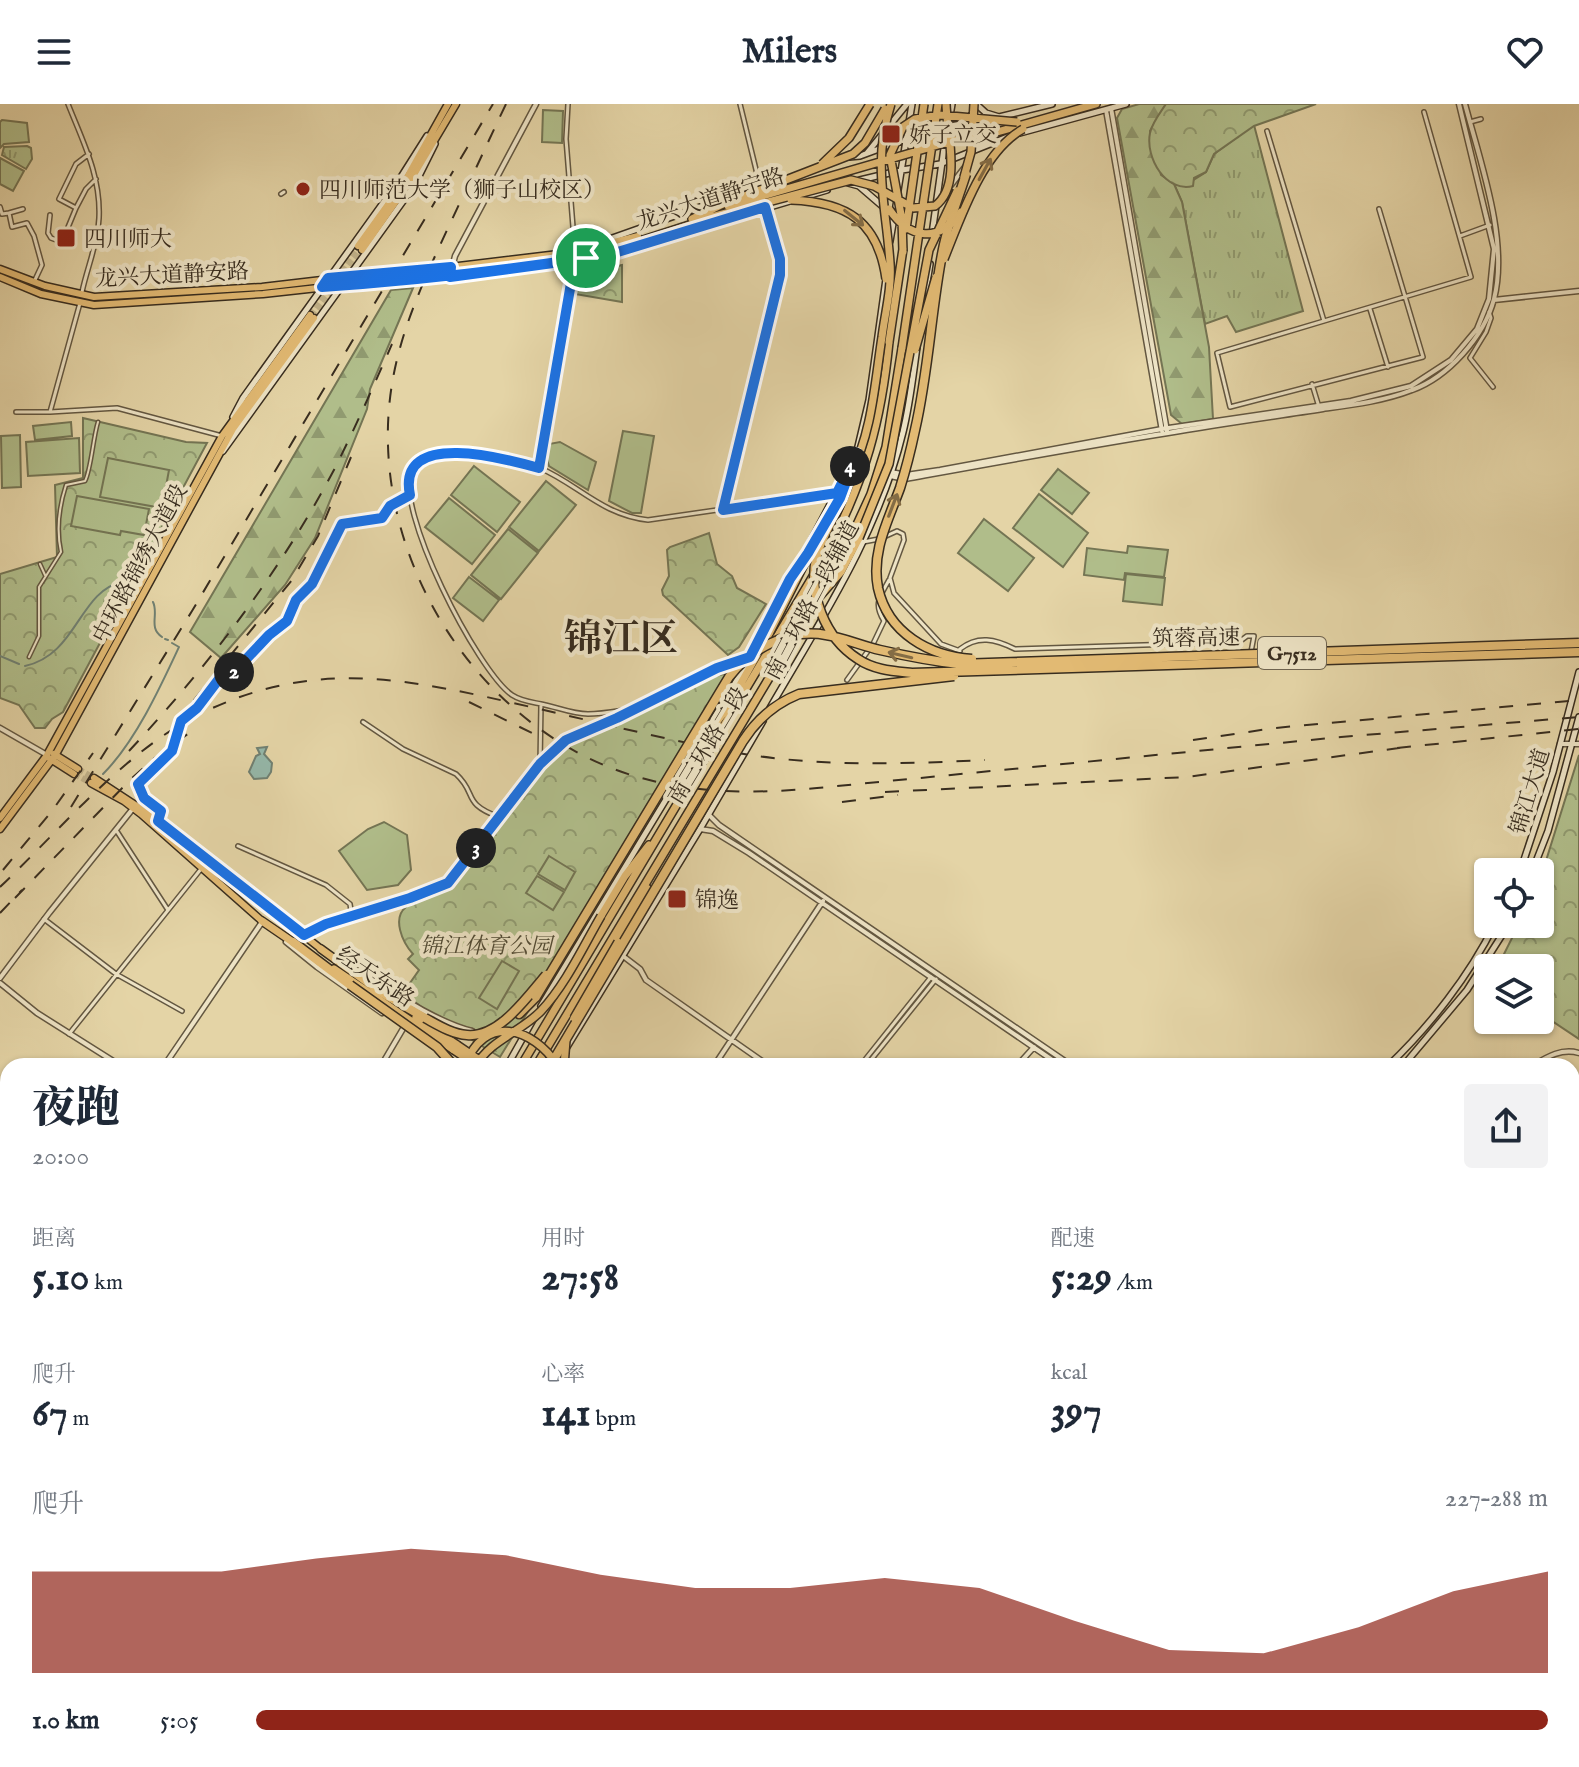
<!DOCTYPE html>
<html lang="zh">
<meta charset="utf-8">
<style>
:root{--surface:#fff;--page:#f2f2f3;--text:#1f2937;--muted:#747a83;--accent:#8f2418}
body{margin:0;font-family:"IM FELL English","Noto Serif SC",serif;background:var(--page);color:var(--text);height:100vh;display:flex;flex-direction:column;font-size:30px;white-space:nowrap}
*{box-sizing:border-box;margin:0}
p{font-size:26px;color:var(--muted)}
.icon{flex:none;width:44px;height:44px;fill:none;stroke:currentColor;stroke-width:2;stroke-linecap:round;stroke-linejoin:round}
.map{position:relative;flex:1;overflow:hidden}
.panel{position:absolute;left:0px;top:954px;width:1580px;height:710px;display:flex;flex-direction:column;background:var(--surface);border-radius:24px 24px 0 0;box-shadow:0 2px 6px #0004}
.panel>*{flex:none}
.fabs{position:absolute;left:1474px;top:754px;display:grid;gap:16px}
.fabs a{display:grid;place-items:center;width:80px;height:80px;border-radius:8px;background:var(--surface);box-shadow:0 2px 6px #0004;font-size:40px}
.pin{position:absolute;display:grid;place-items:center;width:68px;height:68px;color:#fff;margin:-34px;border:4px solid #fff;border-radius:50%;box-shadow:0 2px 8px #0007}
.km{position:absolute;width:40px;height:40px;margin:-20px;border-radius:50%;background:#222;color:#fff;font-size:22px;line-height:40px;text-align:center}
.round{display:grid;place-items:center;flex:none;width:84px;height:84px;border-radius:8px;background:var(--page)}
.overview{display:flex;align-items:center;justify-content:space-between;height:136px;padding:0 32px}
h1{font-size:44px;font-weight:800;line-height:60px}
.figures{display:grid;grid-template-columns:repeat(3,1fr);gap:12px;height:136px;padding:8px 32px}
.figures div{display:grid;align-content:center}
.figures b{font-size:40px;font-weight:800}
.figures small{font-size:22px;font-weight:400}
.figures p{font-size:22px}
.chart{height:224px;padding:16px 32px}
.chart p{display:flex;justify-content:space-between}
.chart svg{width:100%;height:144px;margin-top:8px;fill:var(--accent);opacity:.7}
ul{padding:0 32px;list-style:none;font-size:26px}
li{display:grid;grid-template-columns:128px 96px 1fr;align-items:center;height:60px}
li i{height:20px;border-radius:10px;background:var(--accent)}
header{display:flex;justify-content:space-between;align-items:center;height:104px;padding:0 32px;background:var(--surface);font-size:36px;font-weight:800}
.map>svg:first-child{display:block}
</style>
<header><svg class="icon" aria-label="menu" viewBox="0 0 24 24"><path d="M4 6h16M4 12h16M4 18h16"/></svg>Milers<svg class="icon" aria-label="heart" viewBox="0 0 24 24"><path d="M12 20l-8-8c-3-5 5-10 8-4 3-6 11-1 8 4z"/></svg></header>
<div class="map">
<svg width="1579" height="1663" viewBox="0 0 1579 1663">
<defs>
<pattern id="grass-tufts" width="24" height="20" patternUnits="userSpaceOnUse" patternTransform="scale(2)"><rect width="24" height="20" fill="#b0bd8a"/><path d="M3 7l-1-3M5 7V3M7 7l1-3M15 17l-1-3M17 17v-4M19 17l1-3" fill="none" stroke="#909a70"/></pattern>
<pattern id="forest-firs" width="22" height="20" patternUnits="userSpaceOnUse" patternTransform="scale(2)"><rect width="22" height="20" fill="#b0bd8a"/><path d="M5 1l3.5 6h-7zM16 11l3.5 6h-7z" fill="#909a70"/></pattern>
<pattern id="park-crowns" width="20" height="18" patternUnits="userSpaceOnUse" patternTransform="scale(2)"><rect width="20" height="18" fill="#b0bd8a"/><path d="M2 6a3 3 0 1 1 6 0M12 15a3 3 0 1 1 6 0" fill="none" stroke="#909a70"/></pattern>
</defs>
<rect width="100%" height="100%" fill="#e4d4a6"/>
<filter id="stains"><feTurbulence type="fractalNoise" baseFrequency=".0025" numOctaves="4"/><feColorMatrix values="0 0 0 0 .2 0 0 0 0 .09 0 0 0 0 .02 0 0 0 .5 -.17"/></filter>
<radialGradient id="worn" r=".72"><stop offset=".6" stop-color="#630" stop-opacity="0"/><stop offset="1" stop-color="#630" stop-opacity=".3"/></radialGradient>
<path fill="url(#grass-tufts)" stroke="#747554" stroke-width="2" d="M2,16L27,19L29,38L4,40L0,44V18Z
M1254,21L1303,207L1236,228L1227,212L1205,220L1182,98L1174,80L1184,82L1206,68L1214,50Z
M27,42L31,44L32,55L26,65L2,51L4,43Z
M0,54L24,67L13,87L0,80Z"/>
<path fill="url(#forest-firs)" stroke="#747554" stroke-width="2" d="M1139,0H1166L1150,27L1161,71L1174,80L1182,98L1209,243L1213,315L1182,320L1171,311L1117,14L1122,5Z
M413,184L370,285L367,305L315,434L285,481L221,554L190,528L391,186Z"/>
<path fill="url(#park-crowns)" stroke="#747554" stroke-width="2" d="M1166,0H1316L1254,22L1214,50L1206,68L1194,74L1193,82C1166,89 1145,54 1150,29C1152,19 1160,9 1166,0Z
M622,161V198L575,190C580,163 599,166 622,161Z
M83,314L186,338L207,339L63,608L52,615L45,624H35L19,601L0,594V470L57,453L55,381L83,374Z
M709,429L717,460L732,472L737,484L766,500L739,543L728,551L663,491L662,486L669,472L667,446L670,443Z
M737,567L500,953L439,916L403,889L419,866L408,855L413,850C402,838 392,814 406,803L405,798L440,786L453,778L530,678L562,641L649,604L711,573Z
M1579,651V935L1540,909V864H1497L1519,820H1540V776Z"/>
<path fill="#b0bd8a" stroke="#747554" stroke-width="2" d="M543,6L563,7L562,39L542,38Z
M71,318L72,332L35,336L33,322Z
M623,327L654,332L641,409H632L609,397Z
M20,331L21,383L2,384L1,332Z
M79,334L80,369L28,372L26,338Z
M560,338L596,358L588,386L549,362L546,352L549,340Z
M108,354L169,366L162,404L100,393Z
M474,362L520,398L497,428L451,391Z
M1058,365L1089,389L1072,410L1041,386Z
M546,377L576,401L539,447L509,423Z
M1039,390L1088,429L1063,463L1013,424Z
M77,392L149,405L144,431L121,427L120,431L71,422Z
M449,394L495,431L472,460L425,423Z
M984,415L1034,454L1008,487L958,449Z
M508,425L538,449L501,495L471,471Z
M1128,442L1168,446L1164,473L1125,469L1124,476L1084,471L1087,444L1127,449Z
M1126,470L1165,474L1162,501L1123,497Z
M469,473L499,496L483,517L453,494Z
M384,718L407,731L411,766L398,781L367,786L339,747L368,725Z
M549,752L575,768L565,786L538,770Z
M537,772L564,788L553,806L526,789Z
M502,857L519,867L497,905L479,894Z"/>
<path fill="#95b8aa" stroke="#708072" stroke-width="2" d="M267,643L264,650L272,659L271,668L267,674L254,675L249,668L256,652L260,650L257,644Z"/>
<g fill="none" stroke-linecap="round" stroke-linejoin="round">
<path stroke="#708072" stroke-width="2" d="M153,498C159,510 148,524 162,533
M165,535L168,536
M0,552L19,560
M25,562C77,551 79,487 122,478
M103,670C135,638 160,584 179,543L172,539
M1542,1656L1553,1663"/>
<path stroke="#c2b38b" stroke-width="6" stroke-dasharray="6 3" stroke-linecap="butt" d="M310,211L358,142
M314,214L362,146
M78,665L94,674
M74,670L91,679"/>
<g stroke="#635741" stroke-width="5">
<path id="pedestrian" d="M40,460L45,471
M29,553L39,532V483L61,448C56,425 59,403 66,381L85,377C91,366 93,334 98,318"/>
</g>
<g stroke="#635741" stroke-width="6">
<path id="minor" d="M68,0C83,38 101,72 99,114C98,139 87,164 82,188
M568,0L566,35L575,148
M740,0L760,82
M1470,18L1481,15
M1267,27L1324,217L1217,249L1230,303L1423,253L1379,105
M89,50L76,60L59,95L76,104L86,85L96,75
M281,90L284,88
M0,103L2,110L9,109
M23,105L9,109L12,123L27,119L34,132L42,161L34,178
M50,111L48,129L51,134L59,137L64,133L76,104
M1460,132L1490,121
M80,199L50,308L117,304L222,332
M1370,205L1388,263
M1489,208L1491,214L1486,228L1470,254L1493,283
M1324,217L1471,173L1424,8
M1312,280L1319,303
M16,308H50
M539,364L575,156
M723,406L780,171V155L765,105
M886,432L897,427L903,430L904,436L890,474L894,489L941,540L960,547
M863,438L879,435
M960,545C978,531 995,535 1015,545L1239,538L1247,532H1254L1251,548
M847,576L873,540L884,517C873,499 880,493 889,476
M631,605C617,607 602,610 588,610C572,610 557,603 541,600C531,598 521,597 512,591C478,568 392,402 412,364C420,349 448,349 462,349C485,349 518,355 540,364C579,381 602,411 648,416L834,389
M363,618L403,645L456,670C478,690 461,699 499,713
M540,660L541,600
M158,717L161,707L144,694L138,680L172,647L181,617L197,604L219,575L234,568L269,531L287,517L296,496L312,480L342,420L382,414L390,402L410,391
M116,726L168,806
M238,742L326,781L350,800L352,813
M44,815L116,870L182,907
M69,930L201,765
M860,962L931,873
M866,962L936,875
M1572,1210L1579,1201
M1572,1419L1579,1410
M0,1444L8,1439
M0,1581L8,1583
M1572,1589L1579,1584
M1224,1663L1230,1656"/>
</g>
<g stroke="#635741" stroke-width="7">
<path id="tertiary" d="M1111,4L1167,327
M1106,6L1162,327
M951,81L965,63
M450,172L455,152L536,0
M1494,196L1579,187
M891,368L906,371L940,366L1162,325L1351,297L1411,282L1451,256L1477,225L1489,195L1494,145L1459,0
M890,372L905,375C993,359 1080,343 1168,329C1219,320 1271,313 1323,305C1352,301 1384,297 1412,286C1448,273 1484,233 1494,195C1509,137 1480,57 1465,0
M0,624L47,651
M1560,640H1579
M709,711L719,721L1072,962
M700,725L713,727L749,749L1061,962
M304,831L326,820L410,794L448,779L553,645C574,629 598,623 621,612C661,592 699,569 742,555
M286,838L317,863L382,909
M623,852L640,865L646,876L769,962
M353,864C386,884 435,918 472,927
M0,874L49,809L135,702
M0,879L37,909L121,962
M164,962L262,818
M381,962L404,923
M714,962L823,797
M1017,962L1034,943
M1532,962C1547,953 1561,944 1579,949
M1572,1012L1579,1003
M0,1043L8,1048
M0,1051L8,1057
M0,1207L8,1195
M1572,1212L1579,1217
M1572,1372L1579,1377
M1572,1514L1579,1518
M1572,1555L1579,1546
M434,1656L444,1663
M660,1656L670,1663
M881,1656L889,1663
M887,1656L895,1663
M380,1663L385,1656
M541,1663L545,1656
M1068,1663L1074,1656
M1438,1663L1444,1656"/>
</g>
<g stroke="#382d1f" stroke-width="8">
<path id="secondary" d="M976,0L986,9L999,13
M950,12L952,0
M995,14L1052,0
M1020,29L1126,0
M867,49L907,0
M849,53L860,52L933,25L973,18
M860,76L902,66L940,60L1010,32
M848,79L859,82L888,107L890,124
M898,86L912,0
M932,130L945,37
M890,137L897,96
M584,144L771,78
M591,154H598L827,86
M922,210L930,160
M233,313L243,294L396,81L427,32
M223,347L414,82L435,40
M752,549L856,351L869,296L886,175
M770,604C821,516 879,428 903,328C910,300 913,271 917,243
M708,625L748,557
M1520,768L1553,668L1579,568
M1532,768L1548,727L1579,613
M541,902L691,654
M556,961L700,725L763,617
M507,962L534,914
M1388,962C1430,922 1469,872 1495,820
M1403,962L1467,886L1509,820
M0,1369L8,1374
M0,1387L8,1393
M61,1663L67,1656
M128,1663L134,1656
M686,1663L690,1656
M695,1663L699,1656"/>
</g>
<g stroke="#382d1f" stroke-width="9">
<path id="primary" d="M401,84L448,0
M358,142L389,99
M362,146L409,79L456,0
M0,165L45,182L94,193L262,183L356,172
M417,167L575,148L638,132
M0,173L41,190L94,201L263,190L354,180
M413,177L586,154L709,114
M54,650L78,665
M49,654L74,670
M94,674L155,714L321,845
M91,679L124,697L141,710L262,817
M0,714L47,651L222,332L310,211
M0,725L56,650L233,325L314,214
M0,1374L8,1381
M0,1382L8,1388
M174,1656L176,1663
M181,1656L182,1663"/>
</g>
<g stroke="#382d1f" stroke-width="10">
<path id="trunk" d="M990,30L1096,0
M708,114L730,108
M692,115L727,98
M820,492L841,468L859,434
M691,654L727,604L770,528
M601,812L625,772L649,741
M262,817L297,841
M618,838L647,784
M321,845L380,888
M334,865L454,946
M416,913L457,941
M521,962L828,447C865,374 881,319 889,238
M536,962L843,451L871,390L886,343L902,244
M1482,1656L1498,1663
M1497,1656L1508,1663
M1512,1656L1523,1663
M1528,1656L1541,1663
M73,1663L81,1656
M98,1663L105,1656
M120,1663V1656
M170,1663L171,1656"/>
</g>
<g stroke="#382d1f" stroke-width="11">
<path id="motorway" d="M293,838L350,881
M377,886L425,914
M519,910L536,893"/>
</g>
<use href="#pedestrian" stroke="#ede3c5" stroke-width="2"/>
<use href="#minor" stroke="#ede3c5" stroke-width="3"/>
<use href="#tertiary" stroke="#ede3c5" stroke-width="4"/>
<use href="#secondary" stroke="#ede3c5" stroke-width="5"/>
<use href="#primary" stroke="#e2ba73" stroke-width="6"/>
<use href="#trunk" stroke="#e2ba73" stroke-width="7"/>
<use href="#motorway" stroke="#e2ba73" stroke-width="8"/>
<path stroke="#382d1f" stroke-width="2" stroke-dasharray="14 14" stroke-linecap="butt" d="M506,0C486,42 467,84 447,126C424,176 401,225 392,280C365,444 472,621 631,671C693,690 754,690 817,684L1341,633L1579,613
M469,598L534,630
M176,618L292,476L318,432L351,353
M1193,636L1275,624L1579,596
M1397,644L1579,625
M129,647C209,561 281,467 336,362C356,322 374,281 392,240
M885,688L1187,673L1406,643
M842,698L898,691
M71,703L192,507L493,0
M3,766L52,707L93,649
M0,783C60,726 126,646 200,610C317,552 412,576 531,603C600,619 668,636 738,649C820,663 902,660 985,656
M15,794L130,676L152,656L189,629
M0,809L22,786"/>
<g stroke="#382d1f" stroke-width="9" stroke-linecap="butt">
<path id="primary-bridge" d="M356,172L417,167
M354,180L413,177"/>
</g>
<g stroke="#382d1f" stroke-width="10" stroke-linecap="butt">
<path id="trunk-bridge" d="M822,60L849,34L870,0
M964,73L971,48L974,0
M734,96L853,50L865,39L885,5
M791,96C847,98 878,117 886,175
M728,102L990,26
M889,105C910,136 939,139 961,108
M730,108L851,76L874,82L913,104L935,102C962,82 947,30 946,0
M906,125L924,0
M903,148L902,116L890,51L903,23L915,15L940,11L1017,18
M944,155C961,113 982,48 1023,25
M889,238L903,145
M902,244L938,0
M915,246L936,173
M850,371C872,330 875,278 882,233C885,209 892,184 890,159C886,100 872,59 891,0
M859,434L889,360L929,146L957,87
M770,528L842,385
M574,914L618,838
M457,941L488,962
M454,946L469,956
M465,962C484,909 533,923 558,962
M476,962C490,936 521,928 541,907C566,880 583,843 601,812
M564,962L566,936"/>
</g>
<g stroke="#382d1f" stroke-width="11" stroke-linecap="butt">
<path id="motorway-bridge" d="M966,70C958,95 948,120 943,145C931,205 929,266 915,326C911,345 906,365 900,384C888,417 871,448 878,484C888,529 929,552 972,555
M853,366C848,379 843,393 837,406C830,421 821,435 817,451C807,489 825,534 858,555C874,566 893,567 912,569L1579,548
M350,881L437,943L454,962
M536,893L729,573C751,545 788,524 826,531C844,534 862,542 880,546C906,552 932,557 959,560L1579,539
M425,914C438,921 452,930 467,931C499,934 527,893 546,871
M550,962L743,637C757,615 774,600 799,590L954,572"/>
</g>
<use href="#primary-bridge" stroke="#e2ba73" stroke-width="6"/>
<use href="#trunk-bridge" stroke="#e2ba73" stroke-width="7"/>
<use href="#motorway-bridge" stroke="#e2ba73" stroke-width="8"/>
</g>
<defs><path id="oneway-shaft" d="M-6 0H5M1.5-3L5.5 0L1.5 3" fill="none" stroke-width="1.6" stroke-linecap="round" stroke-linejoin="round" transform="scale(2)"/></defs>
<g stroke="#846c45">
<use href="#oneway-shaft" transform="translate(985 65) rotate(-61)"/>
<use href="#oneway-shaft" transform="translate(854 114) rotate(39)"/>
<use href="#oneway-shaft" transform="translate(893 401) rotate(-69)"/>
<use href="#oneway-shaft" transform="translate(900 551) rotate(-167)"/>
</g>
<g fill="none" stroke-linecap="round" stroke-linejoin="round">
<g stroke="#fff" stroke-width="16">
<path id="route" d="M586,154C498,167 411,177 322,183L328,174L451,163L450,173L575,156L539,364C507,355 396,324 410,391L390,402L382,414L342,420L312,480L296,496L287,517L269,531L234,568L219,575L197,604L181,617L172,647L138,680L144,694L161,707L158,717L304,831L326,820L410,794L448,779L540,660L566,636L617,614L717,564L750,553L790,475L808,449L840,394L856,351L837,389L723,406L780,171V155L765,103L598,154H586"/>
</g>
<use href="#route" stroke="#1a73e8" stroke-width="10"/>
</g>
<g fill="#8f2418" stroke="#ede3c5" stroke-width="3">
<rect x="881" y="20" width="20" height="20" rx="4"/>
<circle cx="303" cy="85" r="8"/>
<rect x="56" y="124" width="20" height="20" rx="4"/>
<rect x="667" y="785" width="20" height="20" rx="4"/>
</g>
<g text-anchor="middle" stroke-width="8" stroke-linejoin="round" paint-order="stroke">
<rect fill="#ede3c5" stroke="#6e6451" stroke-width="2" x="1258" y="533" width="68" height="32" rx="6"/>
<g font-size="20" font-weight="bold" fill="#382d1f">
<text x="1292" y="556">G7512</text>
</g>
<g font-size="22" fill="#382d1f" stroke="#ede3c5" text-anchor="start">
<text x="909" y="38">娇子立交</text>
<text x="319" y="93">四川师范大学（狮子山校区）</text>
<text x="84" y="142">四川师大</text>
<text x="695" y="803">锦逸</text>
</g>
<g font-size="22" fill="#382d1f" stroke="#ede3c5">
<text transform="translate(710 94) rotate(-18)" y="8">龙兴大道静宁路</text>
<text transform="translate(172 170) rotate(-3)" y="8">龙兴大道静安路</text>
<text transform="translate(139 459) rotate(-62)" y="8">中环路锦绣大道段</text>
<text transform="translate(811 496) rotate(-62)" y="8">南三环路二段辅道</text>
<text transform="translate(1196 533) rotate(-1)" y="8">筑蓉高速</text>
<text transform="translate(707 641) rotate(-59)" y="8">南三环路二段</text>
<text transform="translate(1529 687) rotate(-73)" y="8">锦江大道</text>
<text transform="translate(376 872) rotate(34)" y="8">经天东路</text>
</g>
<g font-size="22" font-style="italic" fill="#504a34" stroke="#ede3c5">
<text x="486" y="849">锦江体育公园</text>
</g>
<g font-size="38" font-weight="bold" fill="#382d1f" stroke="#ede3c5">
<text x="621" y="547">锦江区</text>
</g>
</g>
<rect width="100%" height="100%" filter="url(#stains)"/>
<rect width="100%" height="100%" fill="url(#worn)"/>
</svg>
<div class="fabs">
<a><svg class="icon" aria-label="locate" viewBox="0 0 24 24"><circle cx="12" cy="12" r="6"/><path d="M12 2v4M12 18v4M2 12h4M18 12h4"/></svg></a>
<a><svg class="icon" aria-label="layers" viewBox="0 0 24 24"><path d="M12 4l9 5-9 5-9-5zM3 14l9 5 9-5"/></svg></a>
</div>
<div class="pin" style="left:586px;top:154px;background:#1e9e55"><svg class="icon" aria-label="arrive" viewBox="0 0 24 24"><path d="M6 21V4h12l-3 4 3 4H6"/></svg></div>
<b class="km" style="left:234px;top:568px">2</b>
<b class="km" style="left:476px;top:744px">3</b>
<b class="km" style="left:850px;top:362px">4</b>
<section class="panel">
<div class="overview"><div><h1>夜跑</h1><p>20:00</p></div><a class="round"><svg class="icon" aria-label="share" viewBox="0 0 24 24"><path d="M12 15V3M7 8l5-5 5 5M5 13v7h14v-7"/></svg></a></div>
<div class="figures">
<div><p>距离</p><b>5.10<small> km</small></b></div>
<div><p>用时</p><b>27:58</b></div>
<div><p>配速</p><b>5:29<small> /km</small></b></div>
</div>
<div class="figures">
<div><p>爬升</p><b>67<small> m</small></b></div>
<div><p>心率</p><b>141<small> bpm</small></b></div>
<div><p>kcal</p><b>397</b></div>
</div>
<div class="chart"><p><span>爬升</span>227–288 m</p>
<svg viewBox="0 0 160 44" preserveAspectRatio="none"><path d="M0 44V13L10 13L20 13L30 9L40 6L50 8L60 14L70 18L80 18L90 15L100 18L110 28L120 37L130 38L140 30L150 19L160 13V44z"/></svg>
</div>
<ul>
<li><b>1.0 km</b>5:05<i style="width:100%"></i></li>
</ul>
</section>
</div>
